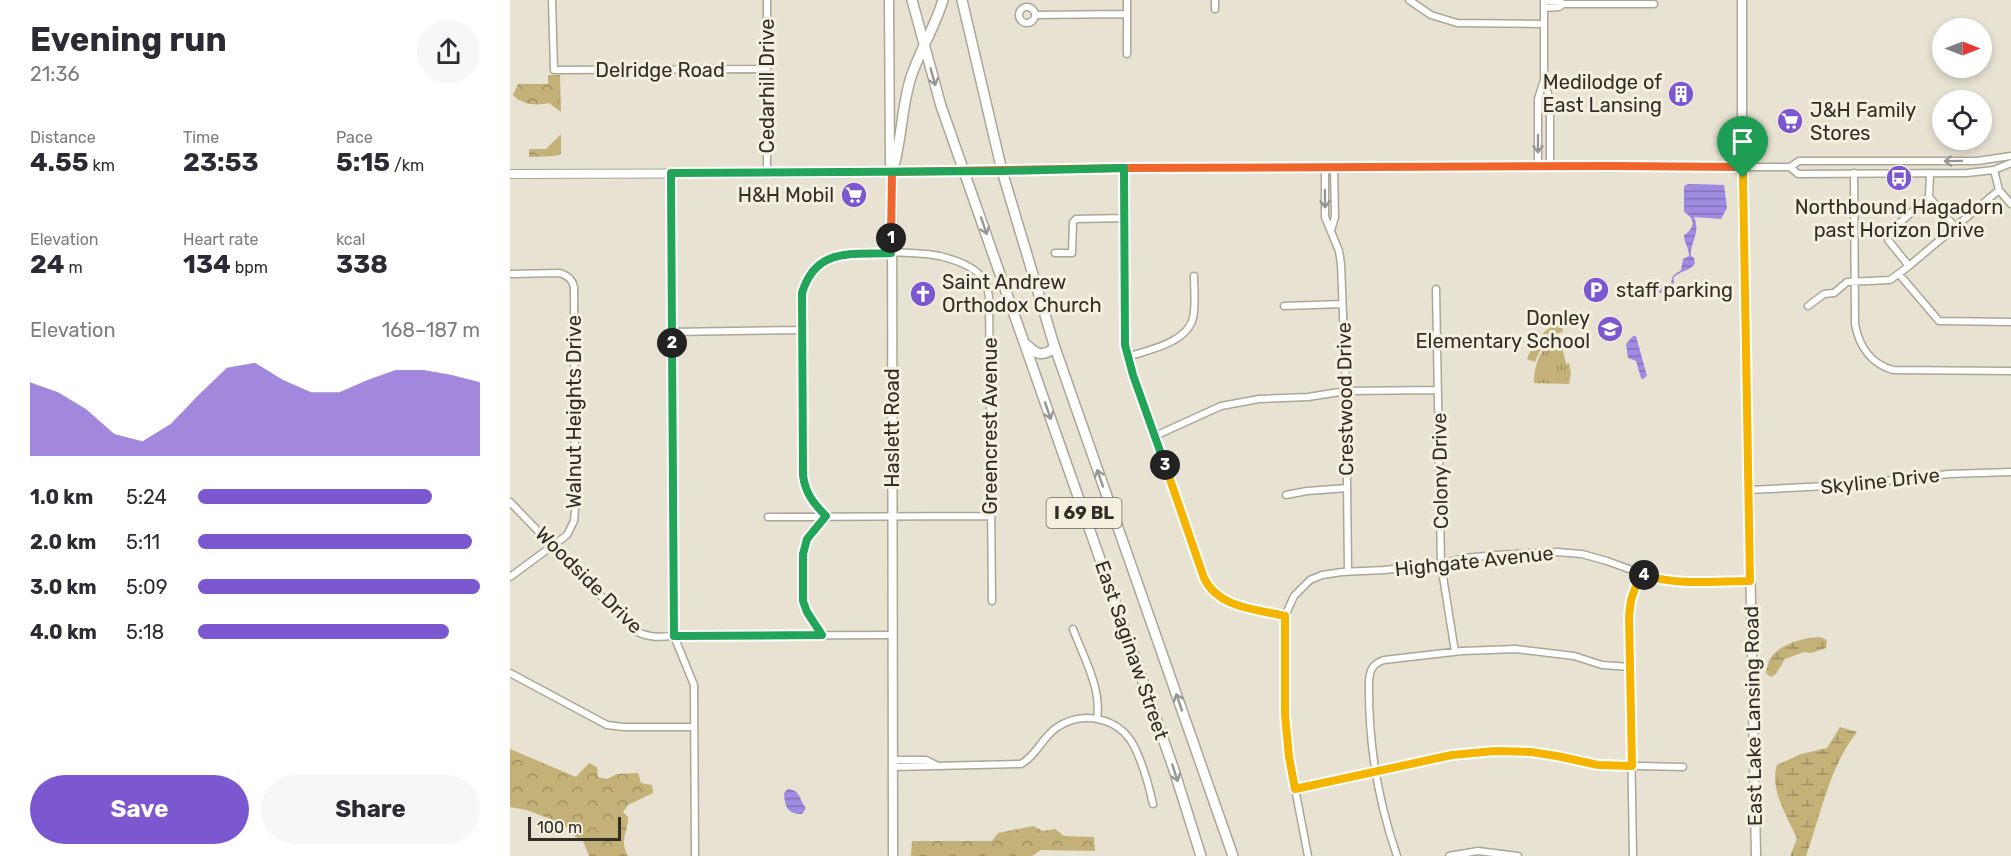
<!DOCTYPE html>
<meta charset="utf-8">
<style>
:root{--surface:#fff;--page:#f7f7f7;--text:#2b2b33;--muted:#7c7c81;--accent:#7b57d0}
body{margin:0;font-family:Rubik,sans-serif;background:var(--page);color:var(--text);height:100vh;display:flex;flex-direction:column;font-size:22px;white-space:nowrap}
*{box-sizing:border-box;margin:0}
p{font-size:20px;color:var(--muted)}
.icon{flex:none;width:33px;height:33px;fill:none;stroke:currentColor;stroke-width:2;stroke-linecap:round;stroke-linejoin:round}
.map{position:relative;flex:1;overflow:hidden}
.sheet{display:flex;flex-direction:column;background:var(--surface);width:510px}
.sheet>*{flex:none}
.needle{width:39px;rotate:90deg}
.tools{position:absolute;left:1422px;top:18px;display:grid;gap:12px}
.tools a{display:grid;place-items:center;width:60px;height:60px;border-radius:50%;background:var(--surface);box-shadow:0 3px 9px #0003;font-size:30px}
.scale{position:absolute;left:18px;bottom:15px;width:93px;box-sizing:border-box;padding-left:6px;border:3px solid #302e27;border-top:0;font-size:16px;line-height:21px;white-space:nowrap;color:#302e27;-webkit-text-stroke:4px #f5efdf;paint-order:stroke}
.pin{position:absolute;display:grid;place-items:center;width:51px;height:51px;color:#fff;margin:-62px -26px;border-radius:50% 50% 50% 0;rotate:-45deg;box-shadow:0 0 6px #0007}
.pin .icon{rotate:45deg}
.km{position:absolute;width:30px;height:30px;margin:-15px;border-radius:50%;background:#222;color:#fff;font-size:16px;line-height:30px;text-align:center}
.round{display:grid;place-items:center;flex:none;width:63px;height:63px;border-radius:32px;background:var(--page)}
.head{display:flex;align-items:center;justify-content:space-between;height:102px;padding:0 30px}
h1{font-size:33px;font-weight:700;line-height:45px}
.figures{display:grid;grid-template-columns:repeat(3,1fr);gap:9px;height:102px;padding:6px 30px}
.figures div{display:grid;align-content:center}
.figures b{font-size:26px;font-weight:700}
.figures small{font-size:16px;font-weight:400}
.figures p{font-size:16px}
.chart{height:168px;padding:12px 30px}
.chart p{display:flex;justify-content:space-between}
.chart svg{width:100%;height:108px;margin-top:6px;fill:var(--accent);opacity:.7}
.primary-button{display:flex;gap:12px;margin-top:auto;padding:12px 30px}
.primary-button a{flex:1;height:69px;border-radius:36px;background:var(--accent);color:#fff;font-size:24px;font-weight:700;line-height:69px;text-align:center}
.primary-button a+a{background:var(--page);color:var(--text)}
ul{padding:0 30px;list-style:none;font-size:20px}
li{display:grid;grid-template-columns:96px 72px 1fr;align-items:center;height:45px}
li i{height:15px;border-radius:8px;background:var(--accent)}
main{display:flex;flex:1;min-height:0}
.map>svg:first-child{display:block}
</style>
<main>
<section class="sheet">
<div class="head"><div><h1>Evening run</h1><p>21:36</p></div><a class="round"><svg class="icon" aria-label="share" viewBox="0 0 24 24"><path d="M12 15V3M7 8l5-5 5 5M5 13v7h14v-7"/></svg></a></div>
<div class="figures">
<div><p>Distance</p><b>4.55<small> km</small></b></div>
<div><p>Time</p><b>23:53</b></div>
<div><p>Pace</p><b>5:15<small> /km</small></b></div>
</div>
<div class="figures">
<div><p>Elevation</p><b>24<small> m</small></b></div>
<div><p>Heart rate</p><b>134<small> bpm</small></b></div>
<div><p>kcal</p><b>338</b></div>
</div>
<div class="chart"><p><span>Elevation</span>168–187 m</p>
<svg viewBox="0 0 160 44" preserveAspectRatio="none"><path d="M0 44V14L10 18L20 25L30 35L40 38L50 31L60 19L70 8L80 6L90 13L100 18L110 18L120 13L130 9L140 9L150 11L160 14V44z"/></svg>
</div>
<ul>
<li><b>1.0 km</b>5:24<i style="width:83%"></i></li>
<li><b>2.0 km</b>5:11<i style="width:97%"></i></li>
<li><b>3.0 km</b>5:09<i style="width:100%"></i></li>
<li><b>4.0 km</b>5:18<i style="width:89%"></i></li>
</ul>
<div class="primary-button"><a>Save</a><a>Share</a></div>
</section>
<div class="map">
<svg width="1501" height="856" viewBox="0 0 1501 856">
<defs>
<pattern id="forest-crowns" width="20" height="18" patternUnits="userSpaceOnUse" patternTransform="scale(1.5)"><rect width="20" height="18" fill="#c4b177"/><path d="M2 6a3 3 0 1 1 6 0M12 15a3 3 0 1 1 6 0" fill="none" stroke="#a09062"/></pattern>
<pattern id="wetland-marsh" width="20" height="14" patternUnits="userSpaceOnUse" patternTransform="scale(1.5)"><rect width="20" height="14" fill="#c4b177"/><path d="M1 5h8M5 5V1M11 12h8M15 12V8" fill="none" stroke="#a09062"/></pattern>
<pattern id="park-tufts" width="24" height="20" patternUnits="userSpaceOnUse" patternTransform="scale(1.5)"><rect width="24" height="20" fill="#c4b177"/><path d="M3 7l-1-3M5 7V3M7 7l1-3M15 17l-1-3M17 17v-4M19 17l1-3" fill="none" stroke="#a09062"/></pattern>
<pattern id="water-rules" width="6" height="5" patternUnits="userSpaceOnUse" patternTransform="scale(1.5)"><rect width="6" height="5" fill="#a08be3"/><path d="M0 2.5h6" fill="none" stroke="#8372b8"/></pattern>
</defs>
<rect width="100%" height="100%" fill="#e7e2d2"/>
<path fill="#c4b177" d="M1051,322L1053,332C1038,335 1030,349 1025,362L1017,359C1023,343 1034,328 1051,322Z"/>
<path fill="url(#forest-crowns)" d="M38,75H50L51,112L39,103C25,106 13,105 3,95L8,84H38Z
M51,134V154L44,156L19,157V149H36Z
M0,749L66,777L79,763L87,767L88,777L97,779L107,774L128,773L131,783L142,785L143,793L118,805L113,812L118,817C118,833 109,839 118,856H79L73,841L66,837L59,829L46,821L16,810L0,807Z
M523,826L533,831L545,829L554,836L584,837L585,851L531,850L522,856H401L402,841H482L488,833Z"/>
<path fill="url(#wetland-marsh)" d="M1310,637L1317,640L1316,648L1301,653L1294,652L1275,659L1266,674L1261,677L1256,673C1257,669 1258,662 1260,659C1270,643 1294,638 1310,637Z
M1330,727L1347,732C1319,767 1311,815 1296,856H1280L1287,839C1278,817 1259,790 1267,765L1291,754L1317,748Z"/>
<path fill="url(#park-tufts)" d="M1049,334L1056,364L1059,363L1061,373L1059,384L1024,383C1024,362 1032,346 1049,334Z"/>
<path fill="url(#water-rules)" d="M1178,184L1214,185L1217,208L1211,219L1184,217C1191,234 1180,241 1181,256L1184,258L1185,263C1180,272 1171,270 1164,277C1163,280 1164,284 1164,287C1162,303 1143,288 1135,286L1131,291L1123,292L1124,289C1136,282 1149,289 1161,283L1163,276L1171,270L1173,259L1179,256C1179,247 1174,244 1174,235C1185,228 1186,219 1174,212V186Z
M1123,336H1126L1137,376L1133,379L1131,378L1126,361L1118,358L1116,344Z
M278,789C291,790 289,800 296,808L292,814C278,814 275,808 274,793Z"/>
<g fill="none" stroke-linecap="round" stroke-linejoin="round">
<g stroke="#aba696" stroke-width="9">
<path id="minor" d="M42,0L44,70L257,69
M257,0V172
M705,0V9
M899,0L921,15L947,23L1034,24
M1034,1H1049L1053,4
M509 15a8 8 0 1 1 16 0a8 8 0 1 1-16 0Z
M1034,8L1049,7L1053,4H1144
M525,15L617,14
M617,54V0
M1034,81L1040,100V166
M1028,166V99L1034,80V0
M815,167V217L829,251L831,264L836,391L838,571
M1233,167H1280L1289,161H1467L1501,156
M1280,167L1288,174L1457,173L1484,170L1501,163
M613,168L615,345L623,375L695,578C708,608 746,609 775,616
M1484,170L1489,190L1501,204
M161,173L164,636L184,685L185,856
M1344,173L1345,324C1349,346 1361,364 1383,370L1501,371
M1419,197L1445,227
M821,230L825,217L824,167
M545,253H562L563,222L566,219L614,218
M1399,266L1489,190
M0,274L50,273C58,276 62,279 64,287L65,510L64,521L57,535L0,577
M1389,274L1429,321L1501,322
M926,289L931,564L945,652
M774,306L832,304
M1298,306L1314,294L1324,293L1337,282L1380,280L1399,266L1378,240L1377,234L1419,197L1420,173
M162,332L292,330
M617,357C638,350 677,343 683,318C686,305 684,289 684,276
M645,436L711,406L749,399L798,397L836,391L928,390
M1239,490L1337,485L1439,474L1501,472
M776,495L797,491L837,488
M0,502L125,631C139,638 149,637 164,636L382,635
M258,517L481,516
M563,629C573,656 592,689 587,718
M312,635L297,612L293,601V554L297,539L316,516L299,497L294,485L292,293C296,279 301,267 315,260C335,249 406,252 430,256C442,259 458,264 468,273C475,279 478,288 479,297L482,601
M0,673L97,725L113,727H184
M383,760H416L426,765
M383,767L511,764C526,756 532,738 546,728C573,710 610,717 625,748C633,765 639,786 643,804
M785,789L942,755L985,751L1021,752L1047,755L1088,765L1173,767
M798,856L779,757L775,715L774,627L775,616L784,596L800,580L812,575L832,572L874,570L931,564L954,558L986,555L1047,552L1072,554L1097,561L1149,580L1173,582L1240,581
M887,856C868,801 858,740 859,681C860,670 862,664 874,660L952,651L1006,649L1064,656L1092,665L1120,667
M939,856L968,851L1008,856
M1123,856L1119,616L1121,600L1130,574"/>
</g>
<g stroke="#aba696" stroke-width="10">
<path id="tertiary" d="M0,174L382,173L613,168L1101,166L1233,167"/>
</g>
<g stroke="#aba696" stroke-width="11">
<path id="secondary" d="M379,0L380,162L382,173L383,856
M1232,0V155L1246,856"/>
</g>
<g stroke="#aba696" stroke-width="12">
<path id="primary" d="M402,0L431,106L664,770L691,856
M452,0L492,171L544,345L723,856
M382,173C392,142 391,108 401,77C410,50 425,27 433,0
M517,345C526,354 531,357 543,349L544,345"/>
</g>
<use href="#minor" stroke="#fff" stroke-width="6"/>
<use href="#tertiary" stroke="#fff" stroke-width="8"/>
<use href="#secondary" stroke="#fff" stroke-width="8"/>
<use href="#primary" stroke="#fff" stroke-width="9"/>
</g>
<defs><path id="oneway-shaft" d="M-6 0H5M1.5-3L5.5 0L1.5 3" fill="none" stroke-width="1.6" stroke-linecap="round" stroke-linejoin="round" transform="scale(1.5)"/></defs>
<g stroke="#989693">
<use href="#oneway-shaft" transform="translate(423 77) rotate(74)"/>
<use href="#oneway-shaft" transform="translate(1028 144) rotate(90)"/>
<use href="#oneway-shaft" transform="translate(1443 161) rotate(179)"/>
<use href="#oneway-shaft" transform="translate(815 199) rotate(89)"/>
<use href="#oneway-shaft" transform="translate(474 226) rotate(71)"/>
<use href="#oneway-shaft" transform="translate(538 411) rotate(71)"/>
<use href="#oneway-shaft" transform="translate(590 478) rotate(-109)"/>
<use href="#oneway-shaft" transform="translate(669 702) rotate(-109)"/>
<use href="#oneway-shaft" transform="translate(665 773) rotate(72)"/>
</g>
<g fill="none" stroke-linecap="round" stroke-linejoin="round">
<g stroke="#fff" stroke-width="12">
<path id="split-1" d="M381,238L382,172L614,168L1101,166L1233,167V178"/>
</g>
<g stroke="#fff" stroke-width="12">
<path id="split-2" d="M162,343L164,636L312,635L297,612L293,601V554L297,539L316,516C304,504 295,493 293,475L292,293C306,247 341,255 381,253V238"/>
</g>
<g stroke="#fff" stroke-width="12">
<path id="split-3" d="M162,343L161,173L492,171L614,168L615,345L623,375L655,465"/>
</g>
<g stroke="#fff" stroke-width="12">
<path id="split-4" d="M655,465L694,578C708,608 746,609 775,616V715L779,757L785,789L942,755L985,751L1021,752L1047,756L1088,765L1122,766L1119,616L1121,600L1130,574L1134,575"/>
</g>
<g stroke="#fff" stroke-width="12">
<path id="split-5" d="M1134,575C1168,586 1205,581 1240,581L1233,178"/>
</g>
<use href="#split-1" stroke="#f0652b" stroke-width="8"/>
<use href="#split-2" stroke="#22a559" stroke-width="8"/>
<use href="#split-3" stroke="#22a559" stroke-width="8"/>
<use href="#split-4" stroke="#f5b400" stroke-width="8"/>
<use href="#split-5" stroke="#f5b400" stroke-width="8"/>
</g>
<defs>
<g id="building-disc" transform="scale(1.35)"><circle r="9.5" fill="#7b57d0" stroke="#f5efdf"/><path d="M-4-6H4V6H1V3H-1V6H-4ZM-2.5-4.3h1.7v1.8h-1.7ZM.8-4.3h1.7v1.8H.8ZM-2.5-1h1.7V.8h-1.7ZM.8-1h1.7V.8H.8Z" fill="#fff"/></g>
<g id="supermarket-disc" transform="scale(1.35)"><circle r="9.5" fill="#7b57d0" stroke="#f5efdf"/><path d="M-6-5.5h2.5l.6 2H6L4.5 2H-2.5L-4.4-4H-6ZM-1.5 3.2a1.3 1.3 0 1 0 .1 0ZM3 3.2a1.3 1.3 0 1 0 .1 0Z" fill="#fff"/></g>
<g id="bus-disc" transform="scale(1.35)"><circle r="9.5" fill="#7b57d0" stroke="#f5efdf"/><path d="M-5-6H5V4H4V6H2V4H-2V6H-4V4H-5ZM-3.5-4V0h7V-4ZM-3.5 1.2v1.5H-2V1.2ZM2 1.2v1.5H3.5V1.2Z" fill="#fff"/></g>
<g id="parking-disc" transform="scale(1.35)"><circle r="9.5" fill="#7b57d0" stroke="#f5efdf"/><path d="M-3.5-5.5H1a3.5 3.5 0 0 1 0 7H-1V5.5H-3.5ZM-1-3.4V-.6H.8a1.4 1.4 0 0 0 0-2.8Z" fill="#fff"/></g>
<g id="church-disc" transform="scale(1.35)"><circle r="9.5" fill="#7b57d0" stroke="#f5efdf"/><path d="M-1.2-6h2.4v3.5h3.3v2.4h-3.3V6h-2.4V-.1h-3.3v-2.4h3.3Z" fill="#fff"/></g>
<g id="school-disc" transform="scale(1.35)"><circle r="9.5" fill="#7b57d0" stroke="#f5efdf"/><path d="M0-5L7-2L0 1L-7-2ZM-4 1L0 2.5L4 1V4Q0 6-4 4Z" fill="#fff"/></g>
</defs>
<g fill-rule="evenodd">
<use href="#building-disc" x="1171" y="94"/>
<use href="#supermarket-disc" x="1280" y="121"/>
<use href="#bus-disc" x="1389" y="178"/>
<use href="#supermarket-disc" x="344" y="195"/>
<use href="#parking-disc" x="1086" y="290"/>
<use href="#church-disc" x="413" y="294"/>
<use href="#school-disc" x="1100" y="329"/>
</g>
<g text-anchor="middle" stroke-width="6" stroke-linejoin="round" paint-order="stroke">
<rect fill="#f5efdf" stroke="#6b685e" stroke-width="1.5" x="536.5" y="498" width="75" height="30" rx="4.5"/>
<g font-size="18" font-weight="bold" fill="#302e27">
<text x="574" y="519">I 69 BL</text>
</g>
<g font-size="20" fill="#302e27" stroke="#f5efdf">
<text x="150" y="77">Delridge Road</text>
<text transform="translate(257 86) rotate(-90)" y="7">Cedarhill Drive</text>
<text transform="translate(835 399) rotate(-91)" y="7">Crestwood Drive</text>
<text transform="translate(64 412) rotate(-90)" y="7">Walnut Heights Drive</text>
<text transform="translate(480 426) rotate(-90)" y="7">Greencrest Avenue</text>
<text transform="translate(382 428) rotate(-90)" y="7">Haslett Road</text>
<text transform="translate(930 471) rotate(-91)" y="7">Colony Drive</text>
<text transform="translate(1370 481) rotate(-6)" y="7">Skyline Drive</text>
<text transform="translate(964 561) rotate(-6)" y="7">Highgate Avenue</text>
<text transform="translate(79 580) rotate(45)" y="7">Woodside Drive</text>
<text transform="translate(622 650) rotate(71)" y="7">East Saginaw Street</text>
<text transform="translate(1243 716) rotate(-91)" y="7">East Lake Lansing Road</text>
</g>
<g font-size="20" fill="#302e27" stroke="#f5efdf" text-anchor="end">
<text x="1152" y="89">Medilodge of<tspan x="1152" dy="23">East Lansing</tspan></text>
<text x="1300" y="117" text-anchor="start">J&amp;H Family<tspan x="1300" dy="23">Stores</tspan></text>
<text x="324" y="202">H&amp;H Mobil</text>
<text x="1389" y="214" text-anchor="middle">Northbound Hagadorn<tspan x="1389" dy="23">past Horizon Drive</tspan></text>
<text x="432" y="289" text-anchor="start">Saint Andrew<tspan x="432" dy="23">Orthodox Church</tspan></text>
<text x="1106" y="297" text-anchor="start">staff parking</text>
<text x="1080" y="325">Donley<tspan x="1080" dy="23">Elementary School</tspan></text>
</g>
</g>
</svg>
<div class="tools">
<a><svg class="needle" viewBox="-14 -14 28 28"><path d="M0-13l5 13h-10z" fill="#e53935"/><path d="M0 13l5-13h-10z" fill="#7c7c81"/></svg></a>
<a><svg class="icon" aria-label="locate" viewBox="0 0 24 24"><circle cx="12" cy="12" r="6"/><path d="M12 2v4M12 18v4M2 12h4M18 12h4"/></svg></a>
</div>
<div class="scale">100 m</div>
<div class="pin" style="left:1233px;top:178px;background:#1e9e55"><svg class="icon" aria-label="arrive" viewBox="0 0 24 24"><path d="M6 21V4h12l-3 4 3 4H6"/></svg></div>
<b class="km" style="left:381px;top:238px">1</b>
<b class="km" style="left:162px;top:343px">2</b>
<b class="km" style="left:655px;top:465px">3</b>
<b class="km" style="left:1134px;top:575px">4</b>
</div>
</main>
